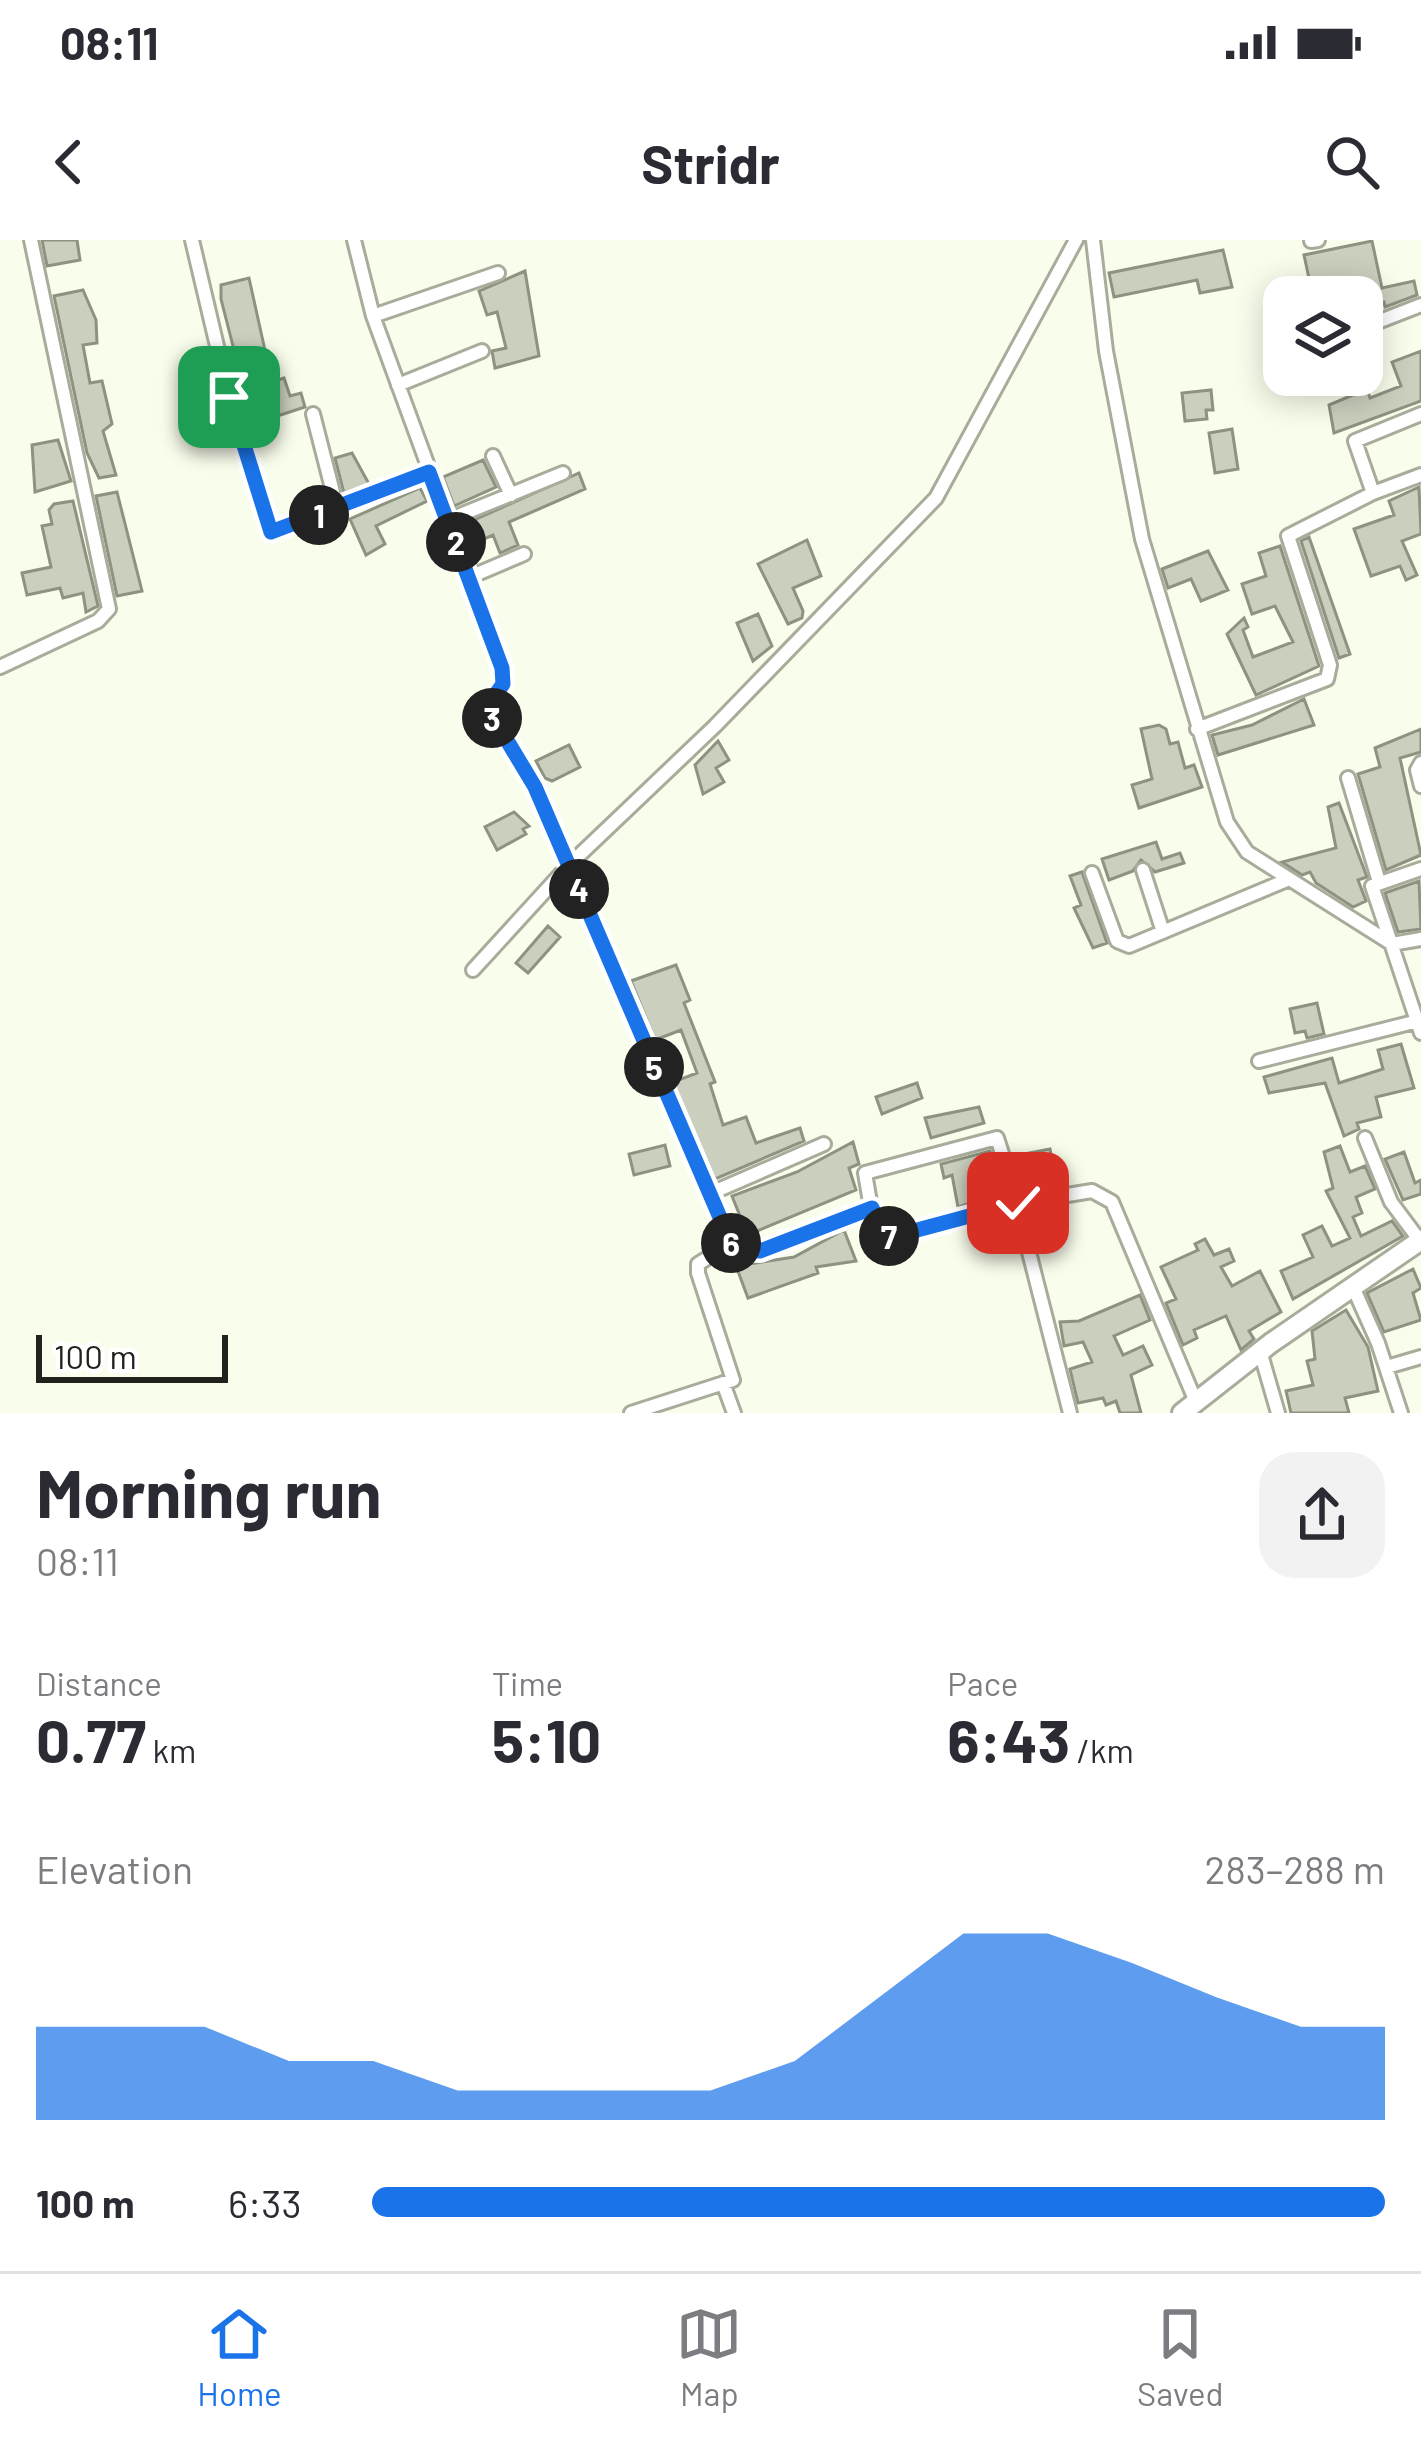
<!DOCTYPE html>
<meta charset="utf-8">
<style>
:root{--surface:#fff;--page:#f2f2f3;--text:#2b2b33;--muted:#7c7c81;--line:#e1e1e2;--accent:#1a73e8}
body{margin:0;font-family:Barlow,sans-serif;background:var(--page);color:var(--text);height:100vh;display:flex;flex-direction:column;font-size:45px;white-space:nowrap}
*{box-sizing:border-box;margin:0}
p{font-size:39px;color:var(--muted)}
.icon{flex:none;width:66px;height:66px;fill:none;stroke:currentColor;stroke-width:2;stroke-linecap:round;stroke-linejoin:round}
.map{position:relative;height:1173px;overflow:hidden}
.sheet{display:flex;flex-direction:column;background:var(--surface);flex:1}
.sheet>*{flex:none}
.controls{position:absolute;left:1263px;top:36px;display:grid;gap:24px}
.controls a{display:grid;place-items:center;width:120px;height:120px;border-radius:24px;background:var(--surface);box-shadow:0 6px 30px #0003;font-size:60px}
.scale{position:absolute;left:36px;bottom:30px;width:192px;box-sizing:border-box;padding-left:12px;border:6px solid #20221b;border-top:0;font-size:33px;line-height:42px;white-space:nowrap;color:#20221b;-webkit-text-stroke:9px #fff;paint-order:stroke}
.pin{position:absolute;display:grid;place-items:center;width:102px;height:102px;color:#fff;margin:-51px;border-radius:24px;box-shadow:0 6px 18px #0006}
.km{position:absolute;width:60px;height:60px;margin:-30px;border-radius:50%;background:#222;color:#fff;font-size:33px;line-height:60px;text-align:center}
.round{display:grid;place-items:center;flex:none;width:126px;height:126px;border-radius:36px;background:var(--page)}
.head{display:flex;align-items:center;justify-content:space-between;height:204px;padding:0 36px}
h1{font-size:66px;font-weight:700;line-height:90px}
.figures{display:grid;grid-template-columns:repeat(3,1fr);gap:18px;height:204px;padding:12px 36px}
.figures div{display:grid;align-content:center}
.figures b{font-size:60px;font-weight:700}
.figures small{font-size:33px;font-weight:400}
.figures p{font-size:33px}
.chart{height:336px;padding:24px 36px}
.chart p{display:flex;justify-content:space-between}
.chart svg{width:100%;height:216px;margin-top:12px;fill:var(--accent);opacity:.7}
ul{padding:0 36px;list-style:none;font-size:39px}
li{display:grid;grid-template-columns:192px 144px 1fr;align-items:center;height:90px}
li i{height:30px;border-radius:15px;background:var(--accent)}
.status{display:flex;justify-content:space-between;align-items:center;height:84px;padding:0 60px;background:var(--surface);direction:ltr}
.status svg{height:33px;fill:currentColor}
header{display:flex;justify-content:space-between;align-items:center;height:156px;padding:0 36px;background:var(--surface);font-size:54px;font-weight:700}
.tab-bar{display:flex;justify-content:space-around;align-items:center;height:168px;border-top:3px solid var(--line);background:var(--surface);font-size:33px;color:var(--muted)}
.tab-bar a{display:grid;justify-items:center;gap:6px}
.tab-bar .current{color:var(--accent)}
.map>svg:first-child{display:block}
</style>
<div class="status"><b>08:11</b><svg viewBox="0 0 49 12"><path d="M0 12V9h3v3zM5 12V6h3v6zM10 12V3h3v9zM15 12V0h3v12zM26 1h20v11H26zM47 4h2v5h-2z"/></svg></div>
<header><svg class="icon" aria-label="back" viewBox="0 0 24 24"><path d="M15 5l-7 7 7 7"/></svg>Stridr<svg class="icon" aria-label="search" viewBox="0 0 24 24"><circle cx="10" cy="10" r="6"/><path d="M15 15l6 6"/></svg></header>
<div class="map">
<svg width="1421" height="1173" viewBox="0 0 1421 1173">
<rect width="100%" height="100%" fill="#f9fdeb"/>
<path fill="#cbcfbd" stroke="#8e9281" stroke-width="3" d="M42,0H77L80,20L47,26Z
M1372,1L1382,48L1414,41L1417,55L1385,67L1384,62L1362,66V57H1313L1304,15Z
M1223,10L1232,47L1200,53L1197,40L1114,57L1109,33Z
M525,31L539,116L495,128L492,111L506,108L497,72L487,75L479,51Z
M249,38L272,142L284,138L290,156L301,153L305,167L253,184L221,59V45Z
M83,50L96,80L97,103L83,105L90,143L102,141L112,184L103,191L116,235L99,238L87,213L54,56Z
M1421,111V161L1334,193L1329,165L1367,149L1370,158L1401,146L1392,122Z
M1211,150L1213,170H1206L1207,179L1185,181L1182,153Z
M1232,189L1238,229L1215,233L1209,193Z
M58,200L71,241L35,252L32,205Z
M352,213L369,244L344,253L335,218Z
M483,220L496,247L454,266L443,237Z
M579,233L585,249L509,282L518,305L500,313L493,295L470,305L463,285Z
M1419,247L1421,294L1402,301L1417,335L1406,340L1400,326L1371,336L1354,289L1394,275L1389,261Z
M420,248L427,261L376,286L385,304L366,315L350,279Z
M117,252L142,351L117,356L96,256Z
M73,261L98,366L86,372L83,353L63,358L60,348L27,355L22,333L51,327L42,286L52,284L49,270L54,264Z
M1309,297L1350,414L1339,418L1301,301Z
M807,300L821,336L793,348L803,371L802,378L788,384L758,324Z
M1280,306L1319,426L1256,455L1227,394L1244,378L1248,387L1243,390L1253,417L1293,402L1275,366L1252,374L1242,344L1266,336L1259,313Z
M1208,311L1228,350L1201,361L1191,339L1168,348L1162,329Z
M758,374L772,406L753,421L737,383Z
M1304,459L1314,485L1218,515L1212,495L1252,485Z
M1159,485L1166,489L1170,504L1178,502L1185,528L1194,525L1202,547L1139,568L1132,545L1152,539L1141,489Z
M1421,489V512L1400,518L1421,615L1386,630L1358,534L1380,527L1375,508Z
M718,501L729,520L716,528L724,542L703,554L695,525Z
M569,505L580,527L552,541L545,538L536,521Z
M1339,563L1367,637L1358,640L1366,661L1353,667L1316,643L1310,632L1302,635L1282,622L1336,608L1328,567Z
M514,572L529,586L523,589L526,594L497,610L485,587Z
M1156,602L1162,619L1180,613L1184,623L1155,632L1141,620L1133,631L1109,640L1102,619Z
M1082,632L1107,703L1093,708L1074,668L1081,665L1070,636Z
M1419,641L1421,689L1398,692L1385,653Z
M548,686L560,697L528,733L516,723Z
M676,725L690,760L684,763L715,842L710,844L723,885L746,877L756,903L800,888L804,901L715,939L673,842L697,833L681,790L655,800L631,741Z
M1317,763L1324,794L1307,798L1305,791L1295,793L1290,769Z
M1401,804L1414,848L1376,857L1381,877L1357,883L1359,889L1344,896L1325,843L1269,853L1264,837L1332,818L1339,843L1383,829L1378,810Z
M917,843L922,858L882,874L876,857Z
M979,867L984,883L931,898L925,878Z
M853,902L859,924L849,928L856,950L740,998L735,984L742,981L732,956L797,932Z
M665,905L670,926L634,935L629,914Z
M1340,906L1350,932L1365,926L1375,949L1356,957L1362,973L1353,977L1361,996L1392,981L1403,996L1293,1059L1281,1031L1313,1017L1303,995L1322,986L1332,1006L1350,998L1326,951L1333,948L1324,912Z
M1050,909L1055,933L1022,940L1014,916Z
M990,911L994,924L978,928L983,959L958,967L952,935L944,938L941,924Z
M1404,912L1415,943L1421,940V954L1403,960L1385,919Z
M844,990L856,1021L816,1027L818,1033L748,1058L736,1026L794,1017Z
M1205,999L1214,1015L1229,1009L1234,1021L1221,1027L1232,1046L1260,1031L1281,1072L1249,1091L1254,1099L1241,1110L1226,1076L1194,1090L1197,1098L1183,1105L1166,1063L1176,1059L1161,1027L1198,1010L1195,1004Z
M1413,1029L1421,1048L1413,1053L1421,1080L1384,1092L1367,1053Z
M1140,1055L1150,1080L1114,1096L1123,1115L1143,1106L1152,1125L1131,1135L1141,1173H1120L1116,1161L1106,1165L1103,1158L1078,1163L1070,1129L1092,1122L1083,1102L1064,1106L1060,1082L1079,1081Z
M1346,1070L1368,1107L1378,1151L1345,1158L1349,1173H1291L1286,1151L1313,1145L1307,1121L1315,1119L1312,1091Z"/>
<g fill="none" stroke-linecap="round" stroke-linejoin="round">
<g stroke="#a8ac9b" stroke-width="18">
<path id="street" d="M192,0L229,157L271,292L429,232
M354,0L373,76L502,428L503,444L487,460V468L535,547L731,1003L698,1024V1033L733,1140L631,1173
M1093,0L1106,111L1142,299L1227,582L1247,612L1392,704L1421,699
M1311,1L1318,0
M373,76L498,33
M1362,88L1421,65
M398,145L482,111
M313,174L337,268
M493,216L511,255
M1373,253L1421,235
M448,280L563,233
M470,337L524,314
M0,427L98,381L109,369L31,0
M1197,489L1327,439L1330,425L1288,296L1373,253L1355,201L1421,174
M1421,523L1417,530L1421,546
M1348,538L1379,642
M1421,629L1372,646L1421,793
M1143,630L1163,692
M1092,633L1117,701L1129,706L1287,640
M473,730L569,625L715,486L936,258L1076,0
M1259,821L1418,781
M1365,898L1391,962L1420,1001
M709,954L824,904
M871,968L883,994L891,997L1016,961L1070,1173
M728,1009L760,1011L871,968L865,933L997,898L1018,963L1092,951L1112,962L1196,1162
M1353,1047L1378,1103L1401,1173
M1260,1111L1278,1173
M1387,1127L1421,1117
M723,1143L734,1173"/>
</g>
<g stroke="#a8ac9b" stroke-width="24">
<path id="secondary" d="M1182,1173L1271,1103L1421,1000"/>
</g>
<use href="#street" stroke="#fff" stroke-width="12"/>
<use href="#secondary" stroke="#fff" stroke-width="18"/>
</g>
<g fill="none" stroke-linecap="round" stroke-linejoin="round">
<g stroke="#fff" stroke-width="24">
<path id="route" d="M229,157L271,292L429,232L502,428L503,444L487,467L535,547L731,1003L728,1009L760,1011L872,968L883,994L891,997L1018,963"/>
</g>
<use href="#route" stroke="#1a73e8" stroke-width="15"/>
</g>
</svg>
<div class="controls">
<a><svg class="icon" aria-label="layers" viewBox="0 0 24 24"><path d="M12 4l9 5-9 5-9-5zM3 14l9 5 9-5"/></svg></a>
</div>
<div class="scale">100 m</div>
<div class="pin" style="left:229px;top:157px;background:#1e9e55"><svg class="icon" aria-label="arrive" viewBox="0 0 24 24"><path d="M6 21V4h12l-3 4 3 4H6"/></svg></div>
<div class="pin" style="left:1018px;top:963px;background:#d93025"><svg class="icon" aria-label="check" viewBox="0 0 24 24"><path d="M5 12l5 5 9-10"/></svg></div>
<b class="km" style="left:319px;top:275px">1</b>
<b class="km" style="left:456px;top:302px">2</b>
<b class="km" style="left:492px;top:478px">3</b>
<b class="km" style="left:579px;top:649px">4</b>
<b class="km" style="left:654px;top:827px">5</b>
<b class="km" style="left:731px;top:1003px">6</b>
<b class="km" style="left:889px;top:996px">7</b>
</div>
<section class="sheet">
<div class="head"><div><h1>Morning run</h1><p>08:11</p></div><a class="round"><svg class="icon" aria-label="share" viewBox="0 0 24 24"><path d="M12 15V3M7 8l5-5 5 5M5 13v7h14v-7"/></svg></a></div>
<div class="figures">
<div><p>Distance</p><b>0.77<small> km</small></b></div>
<div><p>Time</p><b>5:10</b></div>
<div><p>Pace</p><b>6:43<small> /km</small></b></div>
</div>
<div class="chart"><p><span>Elevation</span>283–288 m</p>
<svg viewBox="0 0 160 44" preserveAspectRatio="none"><path d="M0 44V25L10 25L20 25L30 32L40 32L50 38L60 38L70 38L80 38L90 32L100 19L110 6L120 6L130 12L140 19L150 25L160 25V44z"/></svg>
</div>
<ul>
<li><b>100 m</b>6:33<i style="width:100%"></i></li>
</ul>
</section>
<nav class="tab-bar">
<a class="current"><svg class="icon" aria-label="home" viewBox="0 0 24 24"><path d="M3 11l9-7 9 7M6 9v11h12V9"/></svg>Home</a>
<a><svg class="icon" aria-label="map" viewBox="0 0 24 24"><path d="M3 6l6-2 6 2 6-2v14l-6 2-6-2-6 2zM9 4v14M15 6v14"/></svg>Map</a>
<a><svg class="icon" aria-label="saved" viewBox="0 0 24 24"><path d="M7 4h10v16l-5-4-5 4z"/></svg>Saved</a>
</nav>
